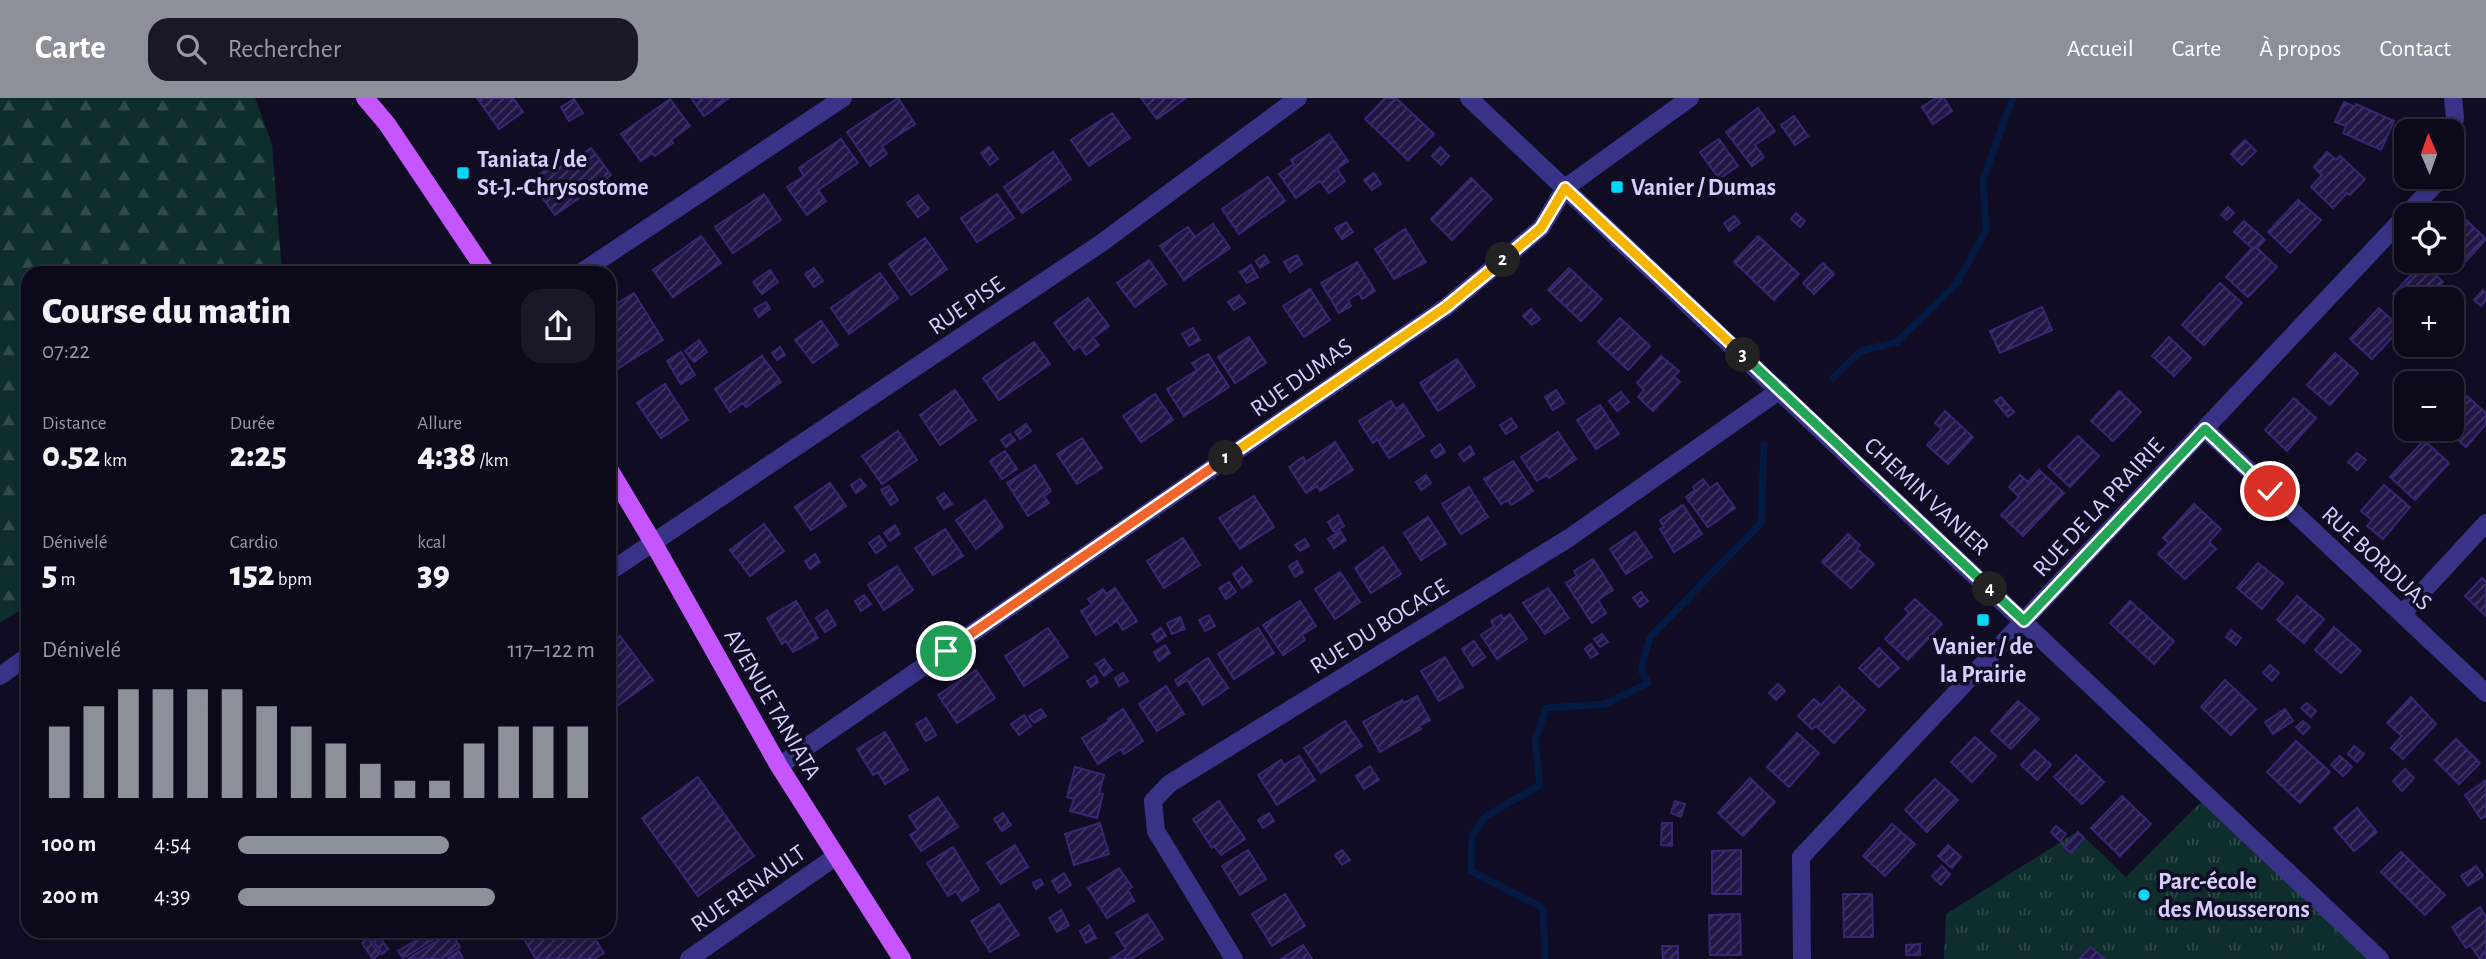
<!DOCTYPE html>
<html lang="fr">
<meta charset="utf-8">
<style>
:root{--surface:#0c091a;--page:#1a1727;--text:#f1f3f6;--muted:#9a9aa2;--line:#2c2a39;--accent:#8c9099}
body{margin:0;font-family:"Alegreya Sans",sans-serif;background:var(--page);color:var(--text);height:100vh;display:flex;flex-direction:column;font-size:26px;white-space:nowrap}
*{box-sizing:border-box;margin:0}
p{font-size:23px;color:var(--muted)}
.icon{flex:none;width:38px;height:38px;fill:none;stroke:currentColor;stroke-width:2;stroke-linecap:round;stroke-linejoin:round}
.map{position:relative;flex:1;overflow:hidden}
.side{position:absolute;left:21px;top:168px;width:595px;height:672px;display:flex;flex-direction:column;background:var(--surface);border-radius:21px;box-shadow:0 4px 10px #0003,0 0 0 2px var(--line)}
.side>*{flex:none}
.needle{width:46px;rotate:358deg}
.fabs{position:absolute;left:2394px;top:21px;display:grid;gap:14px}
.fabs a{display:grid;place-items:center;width:70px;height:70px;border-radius:14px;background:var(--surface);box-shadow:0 4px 10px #0003,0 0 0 2px var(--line);font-size:35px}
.pin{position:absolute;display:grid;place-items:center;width:60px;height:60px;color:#fff;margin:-30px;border:4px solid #fff;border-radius:50%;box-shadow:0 2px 7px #0007}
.km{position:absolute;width:35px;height:35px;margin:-18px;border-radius:50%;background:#222;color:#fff;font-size:19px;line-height:35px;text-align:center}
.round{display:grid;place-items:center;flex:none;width:74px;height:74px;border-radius:21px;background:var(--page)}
.headline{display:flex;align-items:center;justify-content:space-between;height:119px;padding:0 21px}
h1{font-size:38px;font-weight:800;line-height:52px}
.stats{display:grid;grid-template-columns:repeat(3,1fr);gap:10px;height:119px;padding:7px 21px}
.stats div{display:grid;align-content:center}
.stats b{font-size:35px;font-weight:800}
.stats small{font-size:19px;font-weight:400}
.stats p{font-size:19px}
.chart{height:196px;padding:14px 21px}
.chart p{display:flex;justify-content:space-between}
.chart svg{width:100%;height:126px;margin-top:7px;stroke:var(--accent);stroke-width:6}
ul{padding:0 21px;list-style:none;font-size:23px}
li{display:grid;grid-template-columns:112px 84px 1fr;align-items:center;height:52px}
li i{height:18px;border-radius:9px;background:var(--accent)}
header{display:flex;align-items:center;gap:42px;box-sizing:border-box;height:98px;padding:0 35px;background:var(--accent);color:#fff}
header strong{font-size:33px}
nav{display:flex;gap:38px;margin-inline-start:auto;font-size:24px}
.search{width:490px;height:63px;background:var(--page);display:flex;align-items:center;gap:18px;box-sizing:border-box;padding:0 24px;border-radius:21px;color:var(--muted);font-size:26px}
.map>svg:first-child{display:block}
</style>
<header>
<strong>Carte</strong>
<div class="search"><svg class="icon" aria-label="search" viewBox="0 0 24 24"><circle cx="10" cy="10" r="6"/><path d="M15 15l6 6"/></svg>Rechercher</div>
<nav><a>Accueil</a><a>Carte</a><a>À propos</a><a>Contact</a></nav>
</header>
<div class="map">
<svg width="2486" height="861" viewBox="0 0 2486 861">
<defs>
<pattern id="forest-firs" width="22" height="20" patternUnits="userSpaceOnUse" patternTransform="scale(1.75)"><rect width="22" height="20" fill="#0e2e2d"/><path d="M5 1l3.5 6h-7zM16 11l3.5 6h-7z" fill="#304b4c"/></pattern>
<pattern id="park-tufts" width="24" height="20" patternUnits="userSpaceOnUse" patternTransform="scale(1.75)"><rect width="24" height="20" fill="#0e2e2d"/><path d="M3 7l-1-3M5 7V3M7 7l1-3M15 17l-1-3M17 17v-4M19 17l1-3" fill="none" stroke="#304b4c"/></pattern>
<pattern id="building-hatch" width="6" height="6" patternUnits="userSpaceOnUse" patternTransform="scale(1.75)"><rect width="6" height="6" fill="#211646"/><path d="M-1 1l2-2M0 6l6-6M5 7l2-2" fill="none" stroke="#403762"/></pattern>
</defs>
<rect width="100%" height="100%" fill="#100c23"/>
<path fill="url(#forest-firs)" d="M0,0H255L272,46L282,175H28V508L0,524Z"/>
<path fill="url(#park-tufts)" d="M2208,697L2380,861H1944L1946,816L2078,733L2126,779Z"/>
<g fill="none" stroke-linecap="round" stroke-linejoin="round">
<path stroke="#051a43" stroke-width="7" d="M1833,280L1861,253L1897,244L1956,186L1986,133L1983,81L2013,0
M1545,861L1543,810L1471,773L1472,738L1486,718L1540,687L1535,642L1546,610L1605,606L1648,585L1641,572L1650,539L1761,425L1764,347"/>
</g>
<path fill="url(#building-hatch)" stroke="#382674" stroke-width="2" d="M477,0H513L523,14L499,31Z
M691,0H729L704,18Z
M898,0L915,26L882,48L887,56L870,68L847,34Z
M1141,0H1186L1157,21Z
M1385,0H1396L1434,36L1408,62L1365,21Z
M1936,0H1944L1952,13L1933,26L1922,9Z
M574,1L583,15L569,23L561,9Z
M670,1L690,28L671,42L673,45L655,58L652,55L641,63L621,36Z
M2344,4L2355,9L2356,6L2394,23L2381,52L2343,35L2346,28L2335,24Z
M1758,10L1775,33L1755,47L1764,59L1752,68L1726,34Z
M1112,15L1130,40L1089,68L1071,42Z
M1794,18L1808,38L1795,47L1781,27Z
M1329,36L1348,63L1337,71L1345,83L1329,95L1320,83L1296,100L1279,76L1294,66L1291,62Z
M841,41L858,65L818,92L826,103L807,117L787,89L804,78L799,70Z
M1719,41L1738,68L1719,81L1700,54Z
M2245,42L2256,53L2242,67L2231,56Z
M989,49L998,61L990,67L981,55Z
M1440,49L1449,58L1441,67L1432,58Z
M591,50L611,77L555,117L530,83L559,62L565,69Z
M1053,54L1071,81L1022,115L1004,89Z
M2327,54L2336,62L2340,58L2365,81L2350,97L2347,95L2333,110L2311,89L2322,77L2314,69Z
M1374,75L1381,86L1372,92L1364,82Z
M1268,79L1285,103L1239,136L1222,111Z
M1471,80L1492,101L1452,142L1431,121Z
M764,96L781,122L733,155L715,129Z
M997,96L1014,120L977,144L961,120Z
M918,97L929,111L918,119L907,105Z
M2298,102L2321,122L2290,155L2268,134Z
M2228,109L2234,115L2227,122L2221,117Z
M1796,115L1805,123L1800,129L1791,121Z
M1734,118L1740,125L1729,133L1724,125Z
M2464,120L2486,141L2460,170L2452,162V134Z
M2244,123L2265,142L2257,150L2277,169L2248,199L2226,179L2252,150L2234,134Z
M1346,124L1353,134L1342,141L1335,130Z
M1213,126L1230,150L1184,182L1160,148L1188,129L1195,139Z
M1405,131L1426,164L1394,181L1375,151Z
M701,138L721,165L673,199L653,172Z
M1758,138L1799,176L1774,202L1734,164Z
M925,140L947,171L911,197L889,166Z
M1264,157L1269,164L1260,170L1256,163Z
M1297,157L1302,166L1290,174L1284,164Z
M1149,162L1166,186L1135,209L1117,185Z
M1357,164L1375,193L1362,201L1359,195L1348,202L1351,208L1339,215L1321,185Z
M2423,164L2443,184L2426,201H2406V209L2393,196Z
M1823,165L1834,176L1814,196L1803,185Z
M1251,167L1258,179L1247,185L1240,174Z
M814,170L823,183L814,189L805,176Z
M1569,170L1602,201L1581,223L1548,192Z
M770,172L778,184L762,196L753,184Z
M880,175L898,200L849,236L831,210Z
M2220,185L2242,205L2204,247L2182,227Z
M1310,191L1330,222L1304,239L1283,208Z
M2483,192L2486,195V202L2481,208L2474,202Z
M634,195L663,242L617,271L609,258V210Z
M1239,197L1245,205L1234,212L1228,204Z
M1088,200L1109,228L1093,240L1099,247L1086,257L1080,248L1074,252L1054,225Z
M766,204L770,211L759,219L754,211Z
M2042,209L2052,232L2000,255L1990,233Z
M2379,210L2401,230L2372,261L2350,241Z
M1531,211L1540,221L1532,227L1523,218Z
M1620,220L1650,248L1628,272L1598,244Z
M821,223L838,247L813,265L795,242Z
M1193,230L1200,242L1189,248L1182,236Z
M1249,239L1266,265L1235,285L1218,259Z
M2169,239L2191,260L2174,278L2152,258Z
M699,242L707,254L694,264L685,253Z
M1034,244L1050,266L999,302L983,280Z
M2430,247H2448L2440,256Z
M780,249L785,257L777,262L772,255Z
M681,254L695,277L681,286L667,263Z
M2335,255L2358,275L2330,307L2307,287Z
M1208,256L1229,289L1184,318L1167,291L1197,272L1192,265Z
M762,258L781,284L746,309L743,305L730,314L715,291Z
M1661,258L1679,273L1674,278L1680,284L1653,313L1638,299L1644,292L1637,285Z
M1457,261L1475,288L1438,313L1420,285Z
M2407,277L2415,285H2406V293L2399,286Z
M665,286L688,322L661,340L637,305Z
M955,292L976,322L940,347L920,317Z
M1556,292L1564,305L1553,312L1545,299Z
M2119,293L2141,314L2113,343L2091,323Z
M1621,294L1629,304L1617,313L1609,303Z
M1155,296L1173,322L1141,344L1123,318Z
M2467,298L2486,315V326L2466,349L2445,331H2452V316Z
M2001,299L2014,314L2008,319L1995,303Z
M2294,300L2316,320L2287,353L2265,332Z
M1391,303L1396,311L1403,306L1424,338L1389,360L1377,341L1373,345L1359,323Z
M1600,307L1619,336L1596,351L1577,322Z
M1945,313L1973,339L1948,366L1927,347L1942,331L1935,325Z
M1511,320L1517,329L1506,336L1500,327Z
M1026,326L1031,333L1020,341L1015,334Z
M898,333L917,362L882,386L862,358Z
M1558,334L1576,361L1549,380L1547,377L1537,383L1521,359Z
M1010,336L1015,342L1006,349L1001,342Z
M2078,338L2099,358L2070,389L2048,368Z
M1082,340L1102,370L1077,386L1057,356Z
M2424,342L2449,365L2415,402L2390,379Z
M1335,344L1353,372L1320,393L1317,388L1306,395L1289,369L1303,359L1306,364Z
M1440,346L1445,354L1436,360L1431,353Z
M1470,348L1474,356L1464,363L1459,356Z
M1005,353L1017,371L1002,381L990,363Z
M2357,355L2366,362L2357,372L2348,364Z
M1513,363L1533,393L1511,407L1508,402L1501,406L1484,381Z
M1035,367L1051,393L1044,398L1049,405L1028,418L1007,385Z
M2039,372L2064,395L2023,438L2001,417L2019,399L2009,389L2020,377L2028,384Z
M1426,377L1431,385L1421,392L1416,384Z
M860,381L866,388L856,395L851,387Z
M1703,381L1710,390L1717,385L1735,410L1708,429L1686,399L1695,392L1693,389Z
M830,385L846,408L811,432L795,409Z
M2384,387L2410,409L2383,441L2367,428L2372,422L2361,413Z
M889,388L898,402L891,407L881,392Z
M1469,389L1488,419L1461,436L1442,406Z
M944,395L952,406L944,411L937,400Z
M1254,398L1274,429L1240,451L1219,420Z
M985,402L1003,429L976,451L956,422Z
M2194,406L2221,431L2209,444L2216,451L2185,481L2158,456L2169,445L2163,440Z
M1683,407L1702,436L1674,454L1660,431L1664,429L1660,422Z
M1338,417L1344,428L1334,434L1328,424Z
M1428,419L1446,446L1421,462L1404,435Z
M764,426L784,453L750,478L730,452Z
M895,427L900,436L890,443L884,435Z
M945,431L963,458L933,477L915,450Z
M1340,433L1346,442L1334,450L1328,441Z
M1635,434L1652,459L1626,476L1610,451Z
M1848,436L1860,447L1857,451L1874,466L1851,490L1822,464Z
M879,438L886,448L876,455L869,445Z
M1183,440L1200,467L1164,490L1147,463Z
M1305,441L1309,448L1300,453L1295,447Z
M1383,449L1401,476L1371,495L1355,470Z
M815,456L820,464L810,471L805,463Z
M1593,461L1613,492L1598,502L1606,515L1592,525L1566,485L1577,478L1574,473Z
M1297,463L1303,474L1295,479L1289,468Z
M2258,465L2283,485L2262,511L2237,490Z
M897,468L913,492L884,512L868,487Z
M1242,469L1252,483L1242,490L1233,476Z
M1340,474L1360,504L1335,521L1315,491Z
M2482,480L2486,484V518L2465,498Z
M1229,484L1236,494L1226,501L1219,490Z
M1115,490L1137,523L1123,532L1117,523L1096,537L1081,513L1092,506L1088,501L1103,491L1106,496Z
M1548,490L1569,520L1545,536L1523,505Z
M1641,494L1648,503L1640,509L1633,500Z
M864,497L871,506L861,513L855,503Z
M2297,498L2324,521L2304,545L2277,522Z
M1915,501L1942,526L1908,562L1885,541L1909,515L1905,511Z
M796,503L818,540L793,554L786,543L782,546L767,520Z
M1300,503L1316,528L1302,537L1305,542L1283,557L1263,527Z
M2130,503L2174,543L2154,566L2110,525Z
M827,512L836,527L825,534L816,520Z
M1510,516L1527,541L1497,561L1481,537L1494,528L1491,523L1501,517L1503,521Z
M1209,517L1215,528L1205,533L1199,522Z
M1180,519L1185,531L1172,536L1167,525Z
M2334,529L2361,553L2341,575L2315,552Z
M1048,530L1068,559L1024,588L1005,558Z
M1161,530L1166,538L1157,544L1152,536Z
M1258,530L1274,555L1234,581L1218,556Z
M2231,532L2241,540L2236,547L2226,539Z
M1602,536L1608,544L1600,549L1594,541Z
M620,538L653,582L609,614V546Z
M1474,543L1485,559L1473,568L1462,551Z
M1591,546L1598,556L1591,560L1585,551Z
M1165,547L1170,555L1159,563L1154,554Z
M1879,550L1899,570L1879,589L1859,570Z
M1445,559L1463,589L1439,603L1421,573Z
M1208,560L1228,590L1203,607L1187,582L1178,588L1175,582Z
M1104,561L1112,572L1104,578L1096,566Z
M2270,567L2279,575L2272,583L2263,575Z
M976,572L995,600L957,625L938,597Z
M1123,575L1128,583L1119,588L1115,580Z
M1095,578L1098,584L1091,589L1087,583Z
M2225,582L2256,611L2231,637L2201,609Z
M1778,586L1785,593L1776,602L1769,595Z
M1166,588L1184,616L1157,633L1139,606Z
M1839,588L1865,612L1834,645L1816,628L1812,631L1798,618L1814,601L1821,607Z
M1417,598L1430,622L1419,628L1421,631L1380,654L1363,624L1402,602L1404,605Z
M2411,599L2436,626L2403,661L2391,650L2402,638L2387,625Z
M2018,603L2039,621L2011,651L1991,633Z
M2307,605L2316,613L2311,619L2301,610Z
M1041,611L1046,618L1034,625L1029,618Z
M1123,611L1143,643L1124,656L1121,651L1098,666L1082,640L1109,623L1108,621Z
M2285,611L2293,623L2273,636L2265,624Z
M1024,617L1031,628L1019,637L1011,626Z
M926,620L936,637L926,643L916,626Z
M1345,623L1362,648L1321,675L1304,650Z
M2303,623L2310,629L2303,636L2296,629Z
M885,634L908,672L885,686L878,674L873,677L857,651Z
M1797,635L1819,655L1789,689L1767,669Z
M1975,639L1996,658L1972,684L1951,664Z
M2456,641L2480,665L2459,686L2435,662Z
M2296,643L2330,674L2300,705L2267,674Z
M2354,648L2364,656L2357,664L2348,656Z
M2035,652L2051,667L2037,682L2021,667Z
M2076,657L2104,684L2082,706L2054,679Z
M1299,658L1315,682L1277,707L1258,677L1281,662L1284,667Z
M2340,658L2352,669L2343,678L2331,667Z
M1370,668L1379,682L1364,691L1356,678Z
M1075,669L1104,677L1099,695L1103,696L1097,720L1070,713L1074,701L1067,699Z
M2405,671L2414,680L2402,693L2393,683Z
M698,679L754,758L698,798L642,720Z
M1750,680L1775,704L1743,738L1718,715Z
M1935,681L1958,702L1927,734L1905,712Z
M2486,682V718L2481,721L2465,697Z
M2122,698L2151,726L2120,758L2091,730Z
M938,699L958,729L921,753L910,737L918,732L909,718Z
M1219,703L1245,741L1221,757L1214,748L1212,750L1193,721Z
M1675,703L1685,706L1681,719L1671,715Z
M2357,710L2377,734L2354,753L2334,730Z
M1003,715L1011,727L1002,733L994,721Z
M1269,715L1274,723L1263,730L1258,722Z
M1100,725L1109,756L1074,767L1065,736Z
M1662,725H1672V748L1661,747Z
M1892,726L1915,746L1885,778L1863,758Z
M2056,728L2066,736L2060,743L2051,734Z
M2078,734L2084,740L2071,755L2064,749Z
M1015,747L1028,769L1001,786L987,765Z
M1948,747L1961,759L1952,770L1938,758Z
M953,749L979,792L962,803L956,793L948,798L927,765Z
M1248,752L1266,781L1240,797L1222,768Z
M1342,752L1350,762L1342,767L1335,757Z
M1741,752V796H1712V753Z
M2401,754L2445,797L2425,817L2381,774Z
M1942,768L1950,776L1941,787L1932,778Z
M2476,768L2483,778L2468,788L2461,778Z
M1119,770L1132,789L1128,792L1134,803L1107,820L1088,790Z
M1064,775L1071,787L1059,795L1052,783Z
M1040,781L1043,786L1036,791L1033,785Z
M1285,796L1305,828L1272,848L1252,816Z
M1843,796H1872L1873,839H1844Z
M999,806L1019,837L990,854L971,823Z
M2480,809L2486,819V861H2480L2470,847L2466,850L2452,829Z
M1061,812L1069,827L1057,834L1049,820Z
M1147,816L1163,841L1131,861H1110L1126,851L1116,835Z
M1740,816L1741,857H1710L1709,817Z
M1089,827L1096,840L1086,845L1080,833Z
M431,833H447L403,860L398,853Z
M519,833H590L604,855L594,861H536Z
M451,834L460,849L441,861H408Z
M378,836L388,851L382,856L371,840Z
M368,840L379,856L373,861L362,845Z
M1920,846V857H1906V847Z
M1303,847L1312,861H1281Z
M1662,848H1678V861H1663Z
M2091,849L2104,861H2079Z
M459,853L463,861H447Z"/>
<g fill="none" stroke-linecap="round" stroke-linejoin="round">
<path stroke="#383386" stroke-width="18" d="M1469,0L2380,861
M2452,41L2455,19L2453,0
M580,175L843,0
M2205,331L2486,595
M609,474L1100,146L1298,0
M2402,516L2486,425
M0,578L28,558
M779,668L1446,209L1541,130L1565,90L1690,0
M689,861L835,759
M1234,861L1156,733L1153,703L1169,686L1569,440L1780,292
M1802,861L1801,759L2442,79"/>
<path stroke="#c455ff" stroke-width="18" d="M365,0L387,26L487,175
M609,371L654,446L779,668L902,861"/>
</g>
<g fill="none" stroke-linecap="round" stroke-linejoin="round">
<g stroke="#fff" stroke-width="14">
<path id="split-1" d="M946,553L1226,360"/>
</g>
<g stroke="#fff" stroke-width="14">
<path id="split-2" d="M1226,360L1446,209L1503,162"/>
</g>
<g stroke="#fff" stroke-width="14">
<path id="split-3" d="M1503,162L1541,130L1565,90L1743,257"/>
</g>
<g stroke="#fff" stroke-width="14">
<path id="split-4" d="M1743,257L1990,491"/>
</g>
<g stroke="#fff" stroke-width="14">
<path id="split-5" d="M1990,491L2024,523L2205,331L2270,393"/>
</g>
<use href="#split-1" stroke="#f0652b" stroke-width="9"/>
<use href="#split-2" stroke="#f5b400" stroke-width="9"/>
<use href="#split-3" stroke="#f5b400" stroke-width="9"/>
<use href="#split-4" stroke="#22a559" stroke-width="9"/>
<use href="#split-5" stroke="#22a559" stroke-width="9"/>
</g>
<g fill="#00d9f9" stroke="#100c23" stroke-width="2.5">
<rect x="456" y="68" width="14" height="14" rx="3.5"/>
<rect x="1610" y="82" width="14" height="14" rx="3.5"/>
<rect x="1976" y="515" width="14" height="14" rx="3.5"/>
<circle cx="2144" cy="797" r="7"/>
</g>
<g text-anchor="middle" stroke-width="7" stroke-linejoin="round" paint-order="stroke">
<g font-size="24" font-weight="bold" fill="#d5ceff" stroke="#100c23" text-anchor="start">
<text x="477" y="69">Taniata / de<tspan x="477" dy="28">St-J.-Chrysostome</tspan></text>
<text x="1631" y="97">Vanier / Dumas</text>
<text x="1983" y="556" text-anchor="middle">Vanier / de<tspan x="1983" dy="28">la Prairie</tspan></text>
<text x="2158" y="791">Parc-école<tspan x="2158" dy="28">des Mousserons</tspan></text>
</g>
<g font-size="24" fill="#d5ceff" stroke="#100c23">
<text transform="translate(966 207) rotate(-34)" y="8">RUE PISE</text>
<text transform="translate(1301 279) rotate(-35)" y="8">RUE DUMAS</text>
<text transform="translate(1927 398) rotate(43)" y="8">CHEMIN VANIER</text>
<text transform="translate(2098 409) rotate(-47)" y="8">RUE DE LA PRAIRIE</text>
<text transform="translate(2377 460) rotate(43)" y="8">RUE BORDUAS</text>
<text transform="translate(1379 528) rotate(-32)" y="8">RUE DU BOCAGE</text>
<text transform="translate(773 606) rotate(60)" y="8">AVENUE TANIATA</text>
<text transform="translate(748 790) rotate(-35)" y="8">RUE RENAULT</text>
</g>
</g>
</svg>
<div class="fabs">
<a><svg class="needle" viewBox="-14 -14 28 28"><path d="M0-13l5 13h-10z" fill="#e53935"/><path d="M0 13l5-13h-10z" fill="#9a9aa2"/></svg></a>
<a><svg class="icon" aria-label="locate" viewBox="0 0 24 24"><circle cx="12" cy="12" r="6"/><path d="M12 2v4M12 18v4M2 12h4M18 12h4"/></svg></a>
<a>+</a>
<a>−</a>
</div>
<div class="pin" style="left:946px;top:553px;background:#1e9e55"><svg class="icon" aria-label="arrive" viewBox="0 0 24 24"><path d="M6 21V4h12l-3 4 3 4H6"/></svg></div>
<div class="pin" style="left:2270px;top:393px;background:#d93025"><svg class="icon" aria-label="check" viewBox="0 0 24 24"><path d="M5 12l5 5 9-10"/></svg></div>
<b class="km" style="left:1226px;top:360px">1</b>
<b class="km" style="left:1503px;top:162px">2</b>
<b class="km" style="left:1743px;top:257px">3</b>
<b class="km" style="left:1990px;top:491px">4</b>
<section class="side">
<div class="headline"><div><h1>Course du matin</h1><p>07:22</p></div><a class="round"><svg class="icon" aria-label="share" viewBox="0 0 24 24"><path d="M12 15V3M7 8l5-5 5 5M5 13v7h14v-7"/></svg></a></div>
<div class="stats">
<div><p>Distance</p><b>0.52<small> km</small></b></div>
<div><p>Durée</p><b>2:25</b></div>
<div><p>Allure</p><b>4:38<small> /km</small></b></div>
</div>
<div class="stats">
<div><p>Dénivelé</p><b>5<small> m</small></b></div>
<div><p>Cardio</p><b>152<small> bpm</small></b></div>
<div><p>kcal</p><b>39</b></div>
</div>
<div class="chart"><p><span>Dénivelé</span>117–122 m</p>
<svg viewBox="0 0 160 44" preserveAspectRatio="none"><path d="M5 44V19M15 44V12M25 44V6M35 44V6M45 44V6M55 44V6M65 44V12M75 44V19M85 44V25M95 44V32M105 44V38M115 44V38M125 44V25M135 44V19M145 44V19M155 44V19"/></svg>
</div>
<ul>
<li><b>100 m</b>4:54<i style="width:59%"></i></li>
<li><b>200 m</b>4:39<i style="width:72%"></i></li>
</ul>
</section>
</div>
